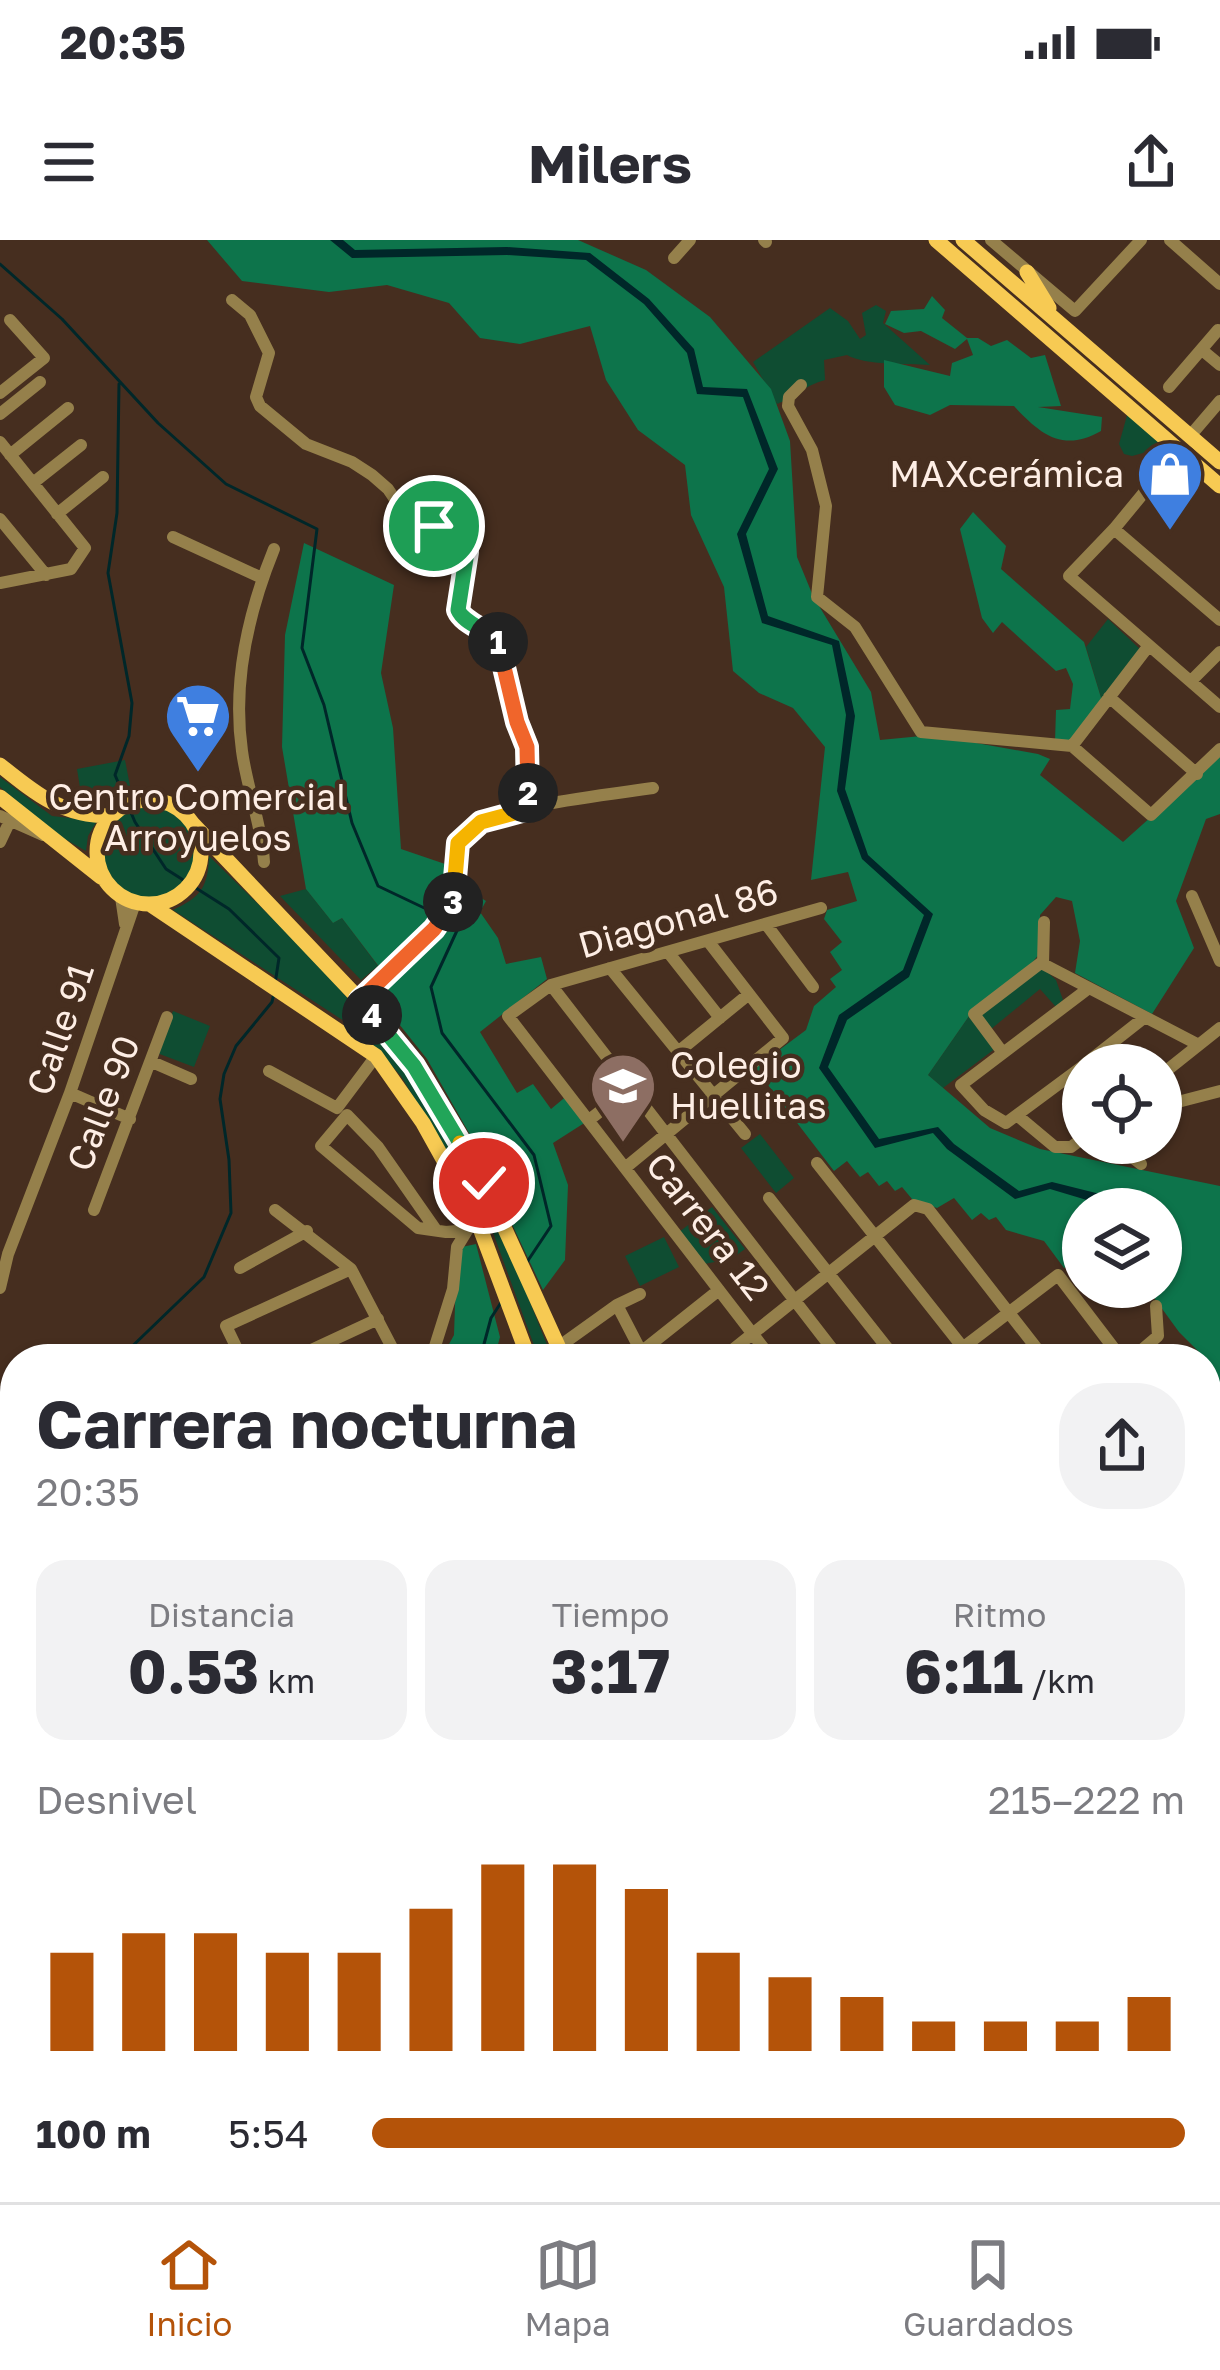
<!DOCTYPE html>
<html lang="es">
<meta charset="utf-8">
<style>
:root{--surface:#fff;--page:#f2f2f3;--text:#2b2b33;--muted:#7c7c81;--line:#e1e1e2;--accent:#b45309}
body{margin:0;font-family:"Golos Text",sans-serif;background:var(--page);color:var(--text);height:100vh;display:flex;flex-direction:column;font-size:45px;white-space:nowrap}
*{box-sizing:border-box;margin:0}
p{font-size:39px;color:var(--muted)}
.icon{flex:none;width:66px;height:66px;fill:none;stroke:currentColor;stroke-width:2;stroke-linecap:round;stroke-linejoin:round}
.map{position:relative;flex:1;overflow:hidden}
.sheet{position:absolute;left:0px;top:1104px;width:1221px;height:858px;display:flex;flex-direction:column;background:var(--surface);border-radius:48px 48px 0 0;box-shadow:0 3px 9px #0004}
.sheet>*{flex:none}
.fabs{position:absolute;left:1062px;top:804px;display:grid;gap:24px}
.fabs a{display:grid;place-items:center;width:120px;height:120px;border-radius:50%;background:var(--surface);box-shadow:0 3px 9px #0004;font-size:60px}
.pin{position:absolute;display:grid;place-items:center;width:102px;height:102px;color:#fff;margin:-51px;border:6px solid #fff;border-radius:50%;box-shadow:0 3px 12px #0007}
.km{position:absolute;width:60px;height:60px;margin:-30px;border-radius:50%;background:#222;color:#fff;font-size:33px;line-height:60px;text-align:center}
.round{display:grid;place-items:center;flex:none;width:126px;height:126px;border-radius:48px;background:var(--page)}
.head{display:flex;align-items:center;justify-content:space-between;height:204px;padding:0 36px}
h1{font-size:66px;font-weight:700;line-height:90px}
.metrics{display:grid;grid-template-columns:repeat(3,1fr);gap:18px;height:204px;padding:12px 36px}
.metrics div{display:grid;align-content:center;border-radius:30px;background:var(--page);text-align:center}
.metrics b{font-size:60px;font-weight:700}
.metrics small{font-size:33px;font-weight:400}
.metrics p{font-size:33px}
.chart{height:336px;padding:24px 36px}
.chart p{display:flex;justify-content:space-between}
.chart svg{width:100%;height:216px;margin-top:12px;stroke:var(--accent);stroke-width:6}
ul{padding:0 36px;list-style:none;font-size:39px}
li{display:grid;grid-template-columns:192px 144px 1fr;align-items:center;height:90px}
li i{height:30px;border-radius:15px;background:var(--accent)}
.status{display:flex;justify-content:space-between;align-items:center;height:84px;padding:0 60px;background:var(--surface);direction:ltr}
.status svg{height:33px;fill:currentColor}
header{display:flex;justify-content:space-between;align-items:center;height:156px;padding:0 36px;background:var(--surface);font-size:54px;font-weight:700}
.tab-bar{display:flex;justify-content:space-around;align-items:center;height:168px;border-top:3px solid var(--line);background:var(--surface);font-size:33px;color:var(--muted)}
.tab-bar a{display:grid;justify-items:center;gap:6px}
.tab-bar .active{color:var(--accent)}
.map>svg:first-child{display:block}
</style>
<div class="status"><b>20:35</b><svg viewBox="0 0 49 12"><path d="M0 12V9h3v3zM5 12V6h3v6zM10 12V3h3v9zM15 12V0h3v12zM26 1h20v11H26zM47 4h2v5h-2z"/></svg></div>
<header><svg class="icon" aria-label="menu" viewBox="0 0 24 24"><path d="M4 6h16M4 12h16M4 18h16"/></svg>Milers<svg class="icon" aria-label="share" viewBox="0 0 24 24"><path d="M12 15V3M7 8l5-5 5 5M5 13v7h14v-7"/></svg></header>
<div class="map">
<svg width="1220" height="1962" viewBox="0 0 1220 1962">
<rect width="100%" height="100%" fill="#462e1f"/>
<path fill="#0f4d32" d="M876,65L886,71L883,83L930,125C905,123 867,126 847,115L824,120L825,140C805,145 795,157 777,164L753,122L830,68L848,81L860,99L866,95L862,73Z
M1128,172L1165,207L1132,216L1124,214L1119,204Z
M1108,379L1141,410L1102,461L1086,407Z
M125,520L131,551L82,560L77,529Z
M0,537L52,576L97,581L88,596L86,611L56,594L0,547Z
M103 612a46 46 0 1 1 92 0a46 46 0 1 1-92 0Z
M209,616C312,716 416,820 482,949C510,1004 529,1063 553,1119H539L491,987L401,836L361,792L173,670C201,657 208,647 209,616Z
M306,649L333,683L342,678L378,726L361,740L280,656Z
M1034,720L1056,740L1063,760L1056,767L1040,749L985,794L996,808L943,848L928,835L976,766L1014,743Z
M173,771L210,786L194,827L157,813Z
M760,894L794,938L776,953L741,908Z
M712,967L745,1009L731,1019L704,1024L679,992Z
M664,997L679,1027L640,1046L625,1016Z"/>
<path fill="#0d744b" d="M207,0H578L646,30L710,77L771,149L790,201L797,317L813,356L871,452L880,500L932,495L1038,514L1050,519L1040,535L1123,602L1220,515V574L1206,579L1176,661L1194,708L1152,774L1075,733L1080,701L1072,661L1056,657L1040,675L1041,712L1015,743L976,766L928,835L990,888L1040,909L1220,946V1202L1219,1157L1206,1119L1179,1092L1147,1048L1121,1066L1106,1047H1161V969H1083V1017L1064,1028L1044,1001L1006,990L996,977L989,980L981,973L972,980L954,958L937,968L912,959L902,947L895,951L887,941L879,946L868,932L860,937L847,921L834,931L755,828L806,790L814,766L836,747L830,739L842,730L830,712L842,702L824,679L827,670L857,661L848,632L811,640L825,507L793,468L759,453L733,431L724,347L691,275L685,225L638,190L606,140L590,86L520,104L480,98L449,63L387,45L329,52L242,41Z
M932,56L945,70L942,78L967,98H978L991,106L1007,100L1031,118L1045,115L1061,166L1038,167L1102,177L1101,191C1063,213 1040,194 1014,166L950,165L930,175L895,165L884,147V120L950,136L952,123L973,115L967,99L955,109L921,91L904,93L885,84L891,71L924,69Z
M973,272L1006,306L1001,329L1084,402L1102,461L1069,504L1055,502L1056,470L1070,469L1073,444L1066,428L1056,431L1002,382L993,393L982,378L960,289Z
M304,303L394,345L381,433L393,488L401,609L448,625L468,650L486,661L480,672L498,698L506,724L541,717L547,739L480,792L517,853L533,844L551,869L569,854L589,880L553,903L568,945L565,1020L543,1050L469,893L427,819L379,759L450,681L432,677L380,728L342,678L333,683L306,649L282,507L285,395Z
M476,1004L500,1097L494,1119H441L454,1095L457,1008Z
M1220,1228V1405L1206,1400V1246Z
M0,1822L15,1884V1947H44L56,1962H0Z
M368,1947H460L450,1962H368Z"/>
<path fill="#002729" d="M330,0H343L355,10L507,7L590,13L649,59L694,109L703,147L747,149L778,229L746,294L768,376L839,401L855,476L845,549L868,615L933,674L909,737L847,780L828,827L879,899L938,887L954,904L1019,951L1052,942L1160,969H1117L1050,949L1015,959L947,909L933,893L875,908L819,828L839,775L903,730L924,675L862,619L837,551L846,475L832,405L762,383L737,294L769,229L743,157L697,154L687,113L644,64L586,20L507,15L352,18Z"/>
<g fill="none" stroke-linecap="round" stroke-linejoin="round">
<path stroke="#002729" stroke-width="3" d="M0,24L62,79L158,183L226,244L317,289L302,408L324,465L352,583L378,646L439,675
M119,144L117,273L108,333L132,463L129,496L115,535L135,582L166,629L229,669L279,718L275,744
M448,679L460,684L431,747L442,793L534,915L551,986L527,1022
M119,1119L204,1037L231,973L229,920L220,859L224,834L236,806L272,762L274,753
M480,1119L491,1078L502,1061
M0,1507L15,1495
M0,1718L6,1750L0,1806
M0,1822L15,1884
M44,1947L56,1962
M748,1962V1947"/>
<path stroke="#95804b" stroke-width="12" d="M764,0L766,2
M991,0L1075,71L1141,0
M1170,0L1220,44
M674,18L690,0
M232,60L250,75L269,113L256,157L260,166L306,204L352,222L372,235L388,249L409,280C481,295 466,311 457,370C467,385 490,387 500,405C507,419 504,436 508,451C516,491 538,529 526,570
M1202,110L1220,125
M801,145L789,157L788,166L812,210L826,266L817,357L855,387L921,492L1072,506L1151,575L1220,509
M1169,147L1218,90
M0,153L44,118L10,80
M0,174L40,142
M1190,196L1220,161
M0,202L85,308L71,329L0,343
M1179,210L1114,289L1069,336L1220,467
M10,215L68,168
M33,243L81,205
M57,274L103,237
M0,279L46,335
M1114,289L1220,380
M173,297L262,338
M1191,441L1220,412
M1109,457L1197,534
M1072,506L1147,408
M0,576L43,595
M0,602L9,583
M264,622C262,585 247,549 242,511C232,441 248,373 274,309
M1192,656L1220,721
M121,657L125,684
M1044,682L1043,724L1199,805
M766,684L813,747
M668,712L720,778
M610,728L745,894
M551,745L840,1119
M360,760C384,736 448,690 454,658C459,631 447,608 471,588C499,566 614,554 653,548
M678,812L749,754
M1003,813L974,774L1042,722
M152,822L191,839
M1084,825L1145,777
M1083,826L1006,883L984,870L961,845L1089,748
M269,831L337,868L376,816
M1161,835L1220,788
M70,853L130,879
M1170,864L1220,851
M1161,865L1168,863L1174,870L1169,877L1161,875
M1018,876L1055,907H1071L1083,898
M589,880L630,848
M1114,903L1141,924
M817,923L972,1119
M625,928L783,798L708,701
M769,958L896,1119
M94,970L167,777
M275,970L351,1029L398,1119
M436,990L378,907L347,875L321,906L418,988L446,992L467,990
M240,1028L307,991
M0,1048L8,1014L70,853L135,663
M617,1065L645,1119
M557,1108L617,1065L640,1054
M641,1112L719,1050
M242,1119L226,1086L351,1029
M292,1119L378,1079
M431,1119L453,1049L457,1007L468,989
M721,1119L914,965L928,969L1045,1119
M772,1119L508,776L551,745L821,668
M948,1119L1058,1035L1122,1119
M1131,1119L1158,1096L1156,1066
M0,1180L15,1184
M1206,1459L1220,1480
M1206,1571L1220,1559
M0,1601L15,1605
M1206,1645L1220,1635
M0,1653L15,1657
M1206,1660L1220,1655
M1206,1726L1220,1720
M1206,1774L1220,1769
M1212,1820L1220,1838
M1206,1872L1220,1867
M1135,1947L1142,1962
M121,1962L133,1947
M256,1962L268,1947
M521,1962L558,1947
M698,1962L702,1947
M901,1962L910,1958
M1211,1962L1220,1911"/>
<path stroke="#f7ca53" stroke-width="15" d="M936,0L1220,246
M963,0L1220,222
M1027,32L1049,68
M0,525C36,554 62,576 110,576
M0,557L101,637
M97 612a52 52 0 1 1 104 0a52 52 0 1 1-104 0Z
M193,584L360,760L414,826L484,943L564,1119
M151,665L376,816L423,883L477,980L529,1119
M1053,1947L1059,1962
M1075,1947L1082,1962"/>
</g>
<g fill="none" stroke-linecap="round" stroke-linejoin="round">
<g stroke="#fff" stroke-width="24">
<path id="split-1" d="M434,286L453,295L467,312L458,370C464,384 487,389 498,402"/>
</g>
<g stroke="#fff" stroke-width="24">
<path id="split-2" d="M498,402L517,482L527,507L528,553"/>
</g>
<g stroke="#fff" stroke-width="24">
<path id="split-3" d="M453,662L458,603L481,582L526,570L528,553"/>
</g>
<g stroke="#fff" stroke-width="24">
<path id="split-4" d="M372,775L360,760L434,689L453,662"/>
</g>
<g stroke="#fff" stroke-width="24">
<path id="split-5" d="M372,775L414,826L460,903"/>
</g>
<g stroke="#fff" stroke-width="24">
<path id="split-6" d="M460,903L484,943"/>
</g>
<use href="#split-1" stroke="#22a559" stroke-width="15"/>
<use href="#split-2" stroke="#f0652b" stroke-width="15"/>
<use href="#split-3" stroke="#f5b400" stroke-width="15"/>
<use href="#split-4" stroke="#f0652b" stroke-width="15"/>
<use href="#split-5" stroke="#22a559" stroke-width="15"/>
<use href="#split-6" stroke="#f5b400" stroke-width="15"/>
</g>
<defs>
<g id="shop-pin" transform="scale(3.45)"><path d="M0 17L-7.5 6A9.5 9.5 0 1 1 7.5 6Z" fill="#3f7fe0" stroke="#462e1f"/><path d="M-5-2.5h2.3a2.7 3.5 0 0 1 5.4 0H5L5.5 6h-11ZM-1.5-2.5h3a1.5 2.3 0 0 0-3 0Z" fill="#fff"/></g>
<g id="supermarket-pin" transform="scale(3.45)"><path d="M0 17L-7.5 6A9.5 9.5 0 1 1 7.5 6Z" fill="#3f7fe0" stroke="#462e1f"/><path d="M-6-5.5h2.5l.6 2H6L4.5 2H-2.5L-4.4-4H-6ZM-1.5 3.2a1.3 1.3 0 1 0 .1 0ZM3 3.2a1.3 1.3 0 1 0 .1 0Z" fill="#fff"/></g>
<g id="school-pin" transform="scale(3.45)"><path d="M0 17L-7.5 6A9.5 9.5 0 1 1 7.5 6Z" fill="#8d6e63" stroke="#462e1f"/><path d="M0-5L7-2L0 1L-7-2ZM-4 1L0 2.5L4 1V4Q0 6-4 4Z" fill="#fff"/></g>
</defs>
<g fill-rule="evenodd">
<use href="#shop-pin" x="1170" y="234"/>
<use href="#supermarket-pin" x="198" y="476"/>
<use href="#school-pin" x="623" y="846"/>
</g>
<g text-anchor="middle" stroke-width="9" stroke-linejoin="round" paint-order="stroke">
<g font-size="36" fill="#feeee5" stroke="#462e1f" text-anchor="end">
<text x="1124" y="247">MAXcerámica</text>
<text x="198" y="570" text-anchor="middle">Centro Comercial<tspan x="198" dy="41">Arroyuelos</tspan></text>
<text x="670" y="838" text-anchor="start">Colegio<tspan x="670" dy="41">Huellitas</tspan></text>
</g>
<g font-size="36" fill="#feeee5" stroke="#462e1f">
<text transform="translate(678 678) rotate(-16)" y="13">Diagonal 86</text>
<text transform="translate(60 789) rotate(-71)" y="13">Calle 91</text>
<text transform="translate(103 863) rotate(-69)" y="13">Calle 90</text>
<text transform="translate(708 986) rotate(52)" y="13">Carrera 12</text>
</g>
</g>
</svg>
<div class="fabs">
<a><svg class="icon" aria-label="locate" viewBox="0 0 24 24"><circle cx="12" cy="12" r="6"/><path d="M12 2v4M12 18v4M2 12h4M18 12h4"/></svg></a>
<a><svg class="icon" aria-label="layers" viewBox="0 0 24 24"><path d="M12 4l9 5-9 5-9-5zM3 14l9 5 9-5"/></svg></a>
</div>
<div class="pin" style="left:434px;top:286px;background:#1e9e55"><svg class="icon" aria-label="arrive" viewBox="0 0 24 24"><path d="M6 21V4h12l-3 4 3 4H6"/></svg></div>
<div class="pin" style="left:484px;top:943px;background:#d93025"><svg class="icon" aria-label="check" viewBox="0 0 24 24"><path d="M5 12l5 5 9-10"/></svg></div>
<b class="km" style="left:498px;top:402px">1</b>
<b class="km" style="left:528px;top:553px">2</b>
<b class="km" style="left:453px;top:662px">3</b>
<b class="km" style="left:372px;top:775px">4</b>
<section class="sheet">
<div class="head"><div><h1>Carrera nocturna</h1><p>20:35</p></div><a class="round"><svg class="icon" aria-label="share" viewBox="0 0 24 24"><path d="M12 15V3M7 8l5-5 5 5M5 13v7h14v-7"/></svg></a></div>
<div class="metrics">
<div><p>Distancia</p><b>0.53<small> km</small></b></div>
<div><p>Tiempo</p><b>3:17</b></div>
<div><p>Ritmo</p><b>6:11<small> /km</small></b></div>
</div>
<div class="chart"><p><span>Desnivel</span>215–222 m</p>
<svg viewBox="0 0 160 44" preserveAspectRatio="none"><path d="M5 44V24M15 44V20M25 44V20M35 44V24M45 44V24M55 44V15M65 44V6M75 44V6M85 44V11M95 44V24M105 44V29M115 44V33M125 44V38M135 44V38M145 44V38M155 44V33"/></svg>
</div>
<ul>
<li><b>100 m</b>5:54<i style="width:100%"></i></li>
</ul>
</section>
</div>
<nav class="tab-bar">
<a class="active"><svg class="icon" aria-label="home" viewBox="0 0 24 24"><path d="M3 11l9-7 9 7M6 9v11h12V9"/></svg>Inicio</a>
<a><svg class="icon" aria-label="map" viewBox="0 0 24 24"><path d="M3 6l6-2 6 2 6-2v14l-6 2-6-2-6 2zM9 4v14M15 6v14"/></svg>Mapa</a>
<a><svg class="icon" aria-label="saved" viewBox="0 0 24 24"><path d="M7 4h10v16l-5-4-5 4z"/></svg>Guardados</a>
</nav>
